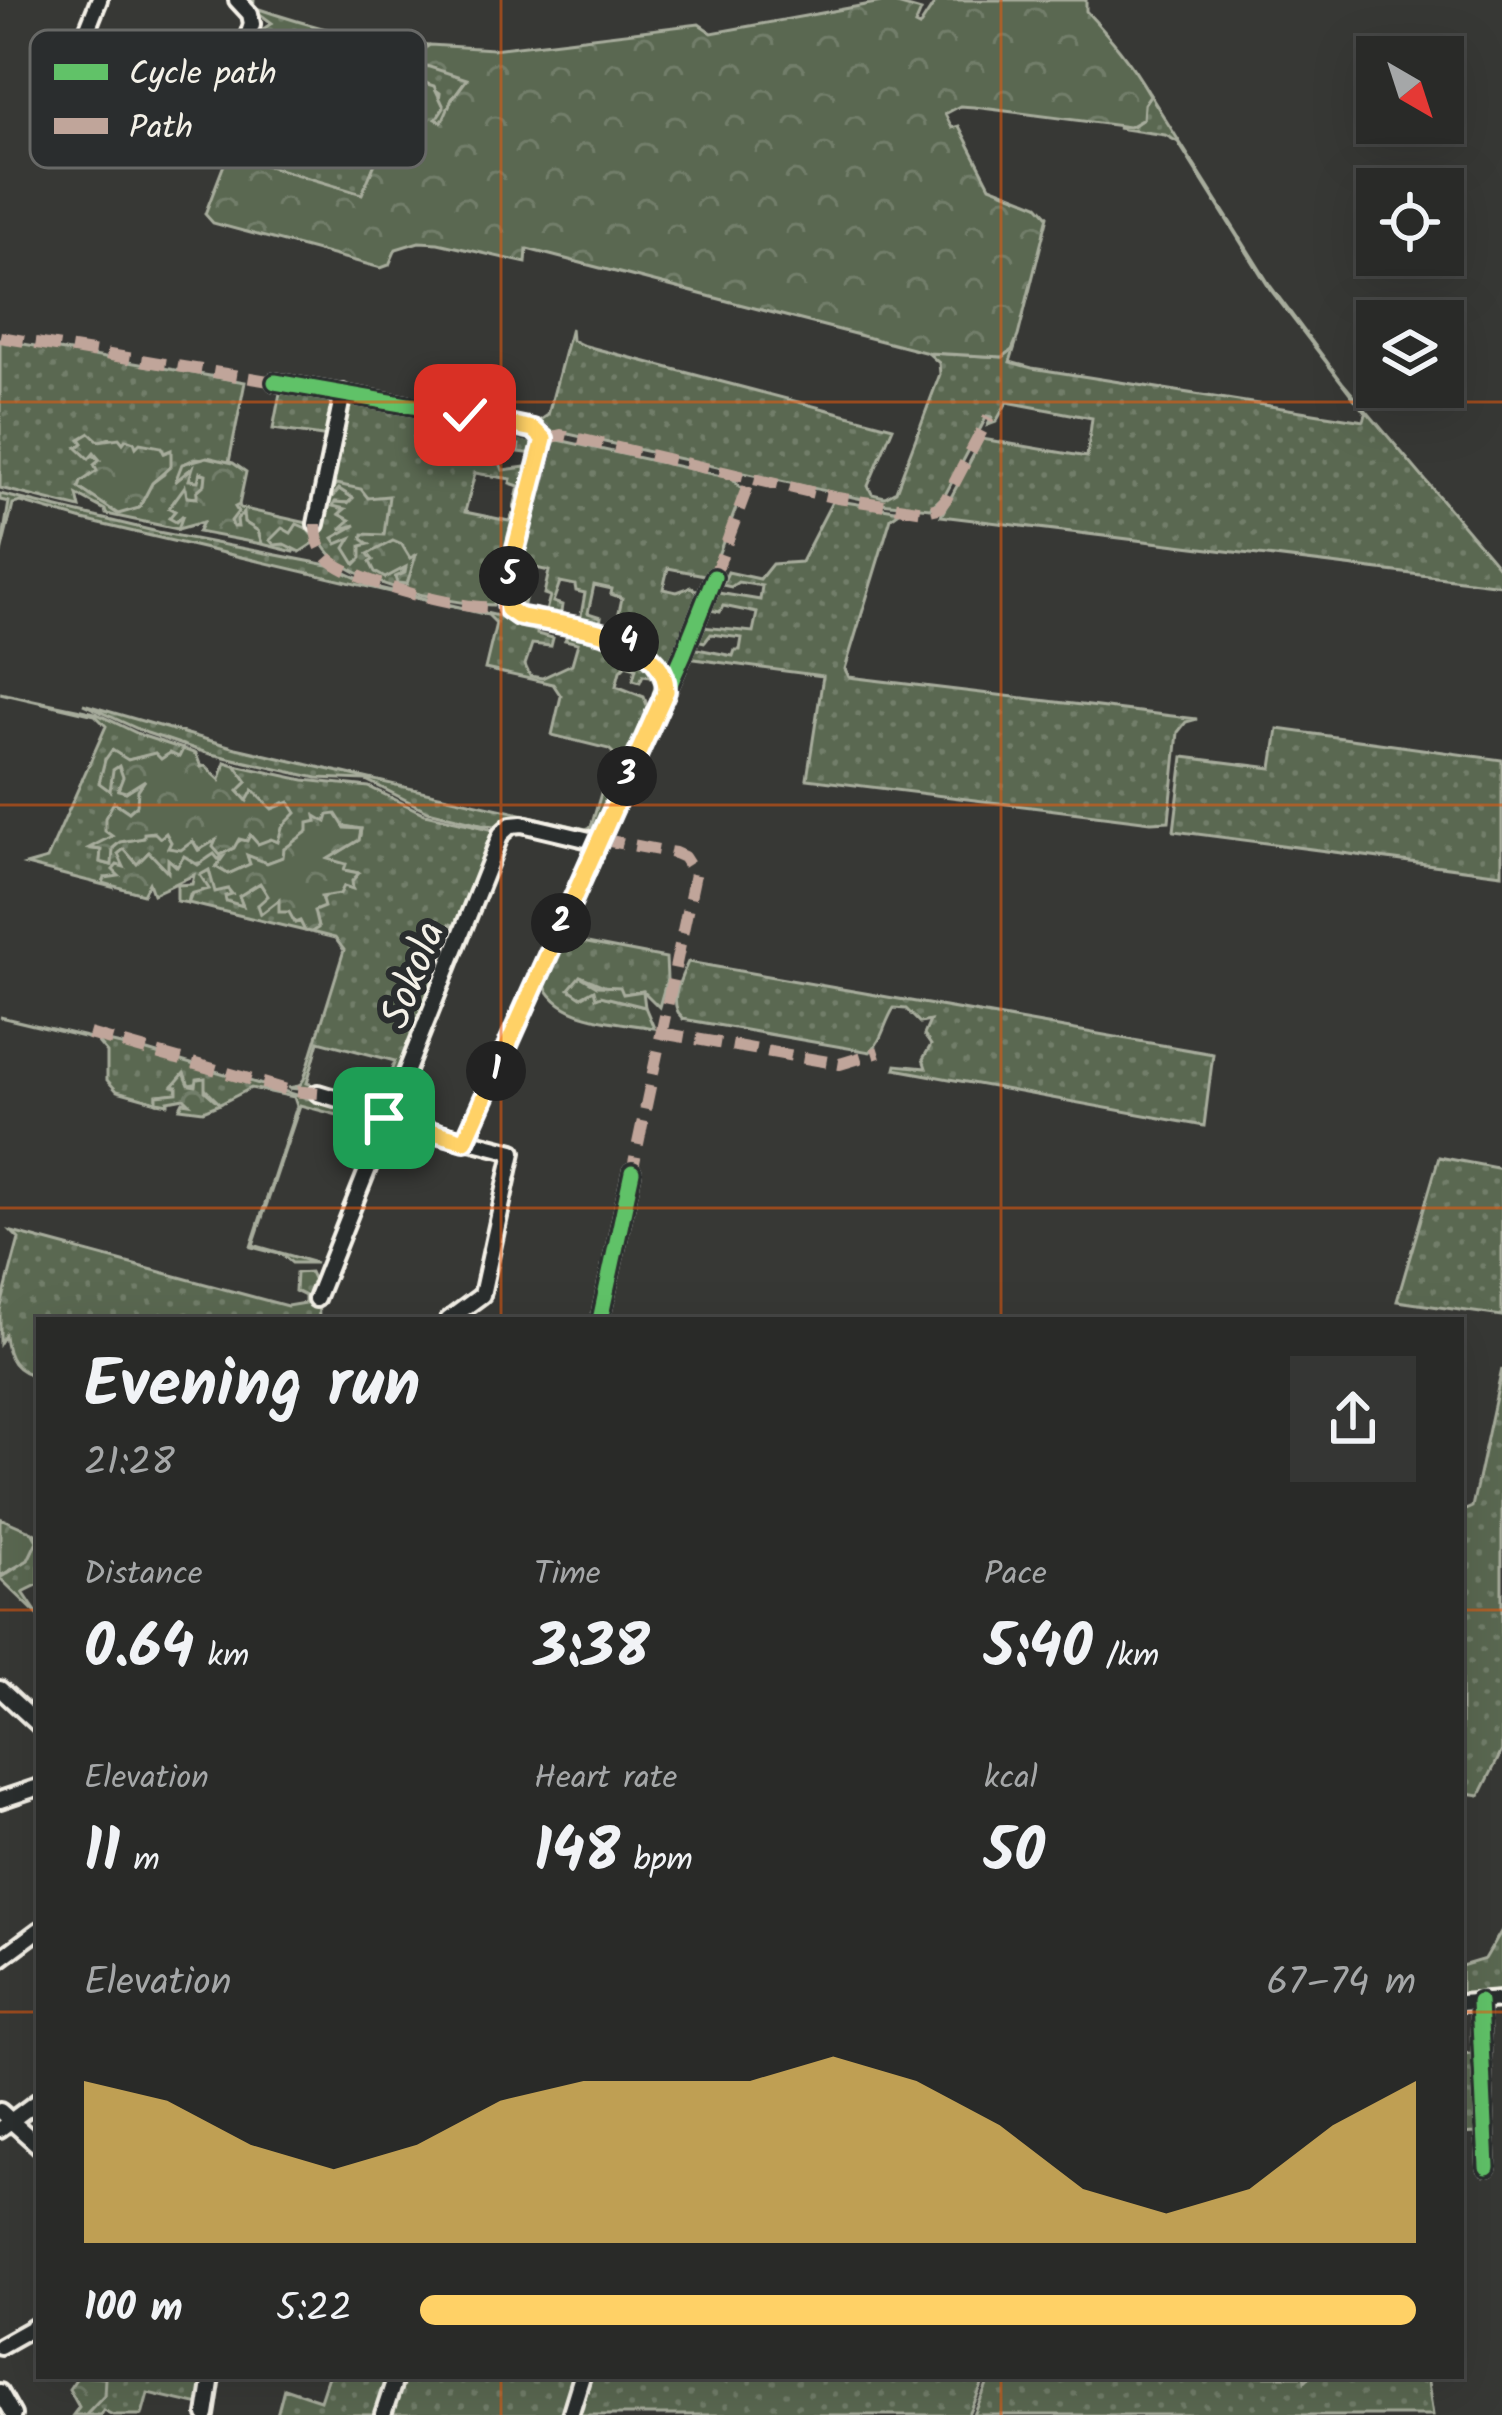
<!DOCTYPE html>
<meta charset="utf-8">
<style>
:root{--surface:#292a28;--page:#353634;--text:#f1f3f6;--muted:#a5a7a8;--line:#454645;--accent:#ffd166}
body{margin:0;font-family:Kalam,sans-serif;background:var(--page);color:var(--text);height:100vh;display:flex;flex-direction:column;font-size:45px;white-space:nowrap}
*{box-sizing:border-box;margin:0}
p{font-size:39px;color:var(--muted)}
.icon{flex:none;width:66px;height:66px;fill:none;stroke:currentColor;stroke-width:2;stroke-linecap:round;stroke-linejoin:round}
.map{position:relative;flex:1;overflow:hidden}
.panel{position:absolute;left:36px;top:1317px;width:1428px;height:1062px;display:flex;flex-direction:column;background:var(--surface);border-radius:0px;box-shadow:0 12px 48px #0002,0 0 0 3px var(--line)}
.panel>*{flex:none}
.needle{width:78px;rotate:141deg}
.fabs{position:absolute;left:1356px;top:36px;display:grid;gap:24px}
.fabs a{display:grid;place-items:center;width:108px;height:108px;border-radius:0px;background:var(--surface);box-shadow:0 12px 48px #0002,0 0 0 3px var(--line);font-size:60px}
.pin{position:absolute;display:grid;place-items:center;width:102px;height:102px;color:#fff;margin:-51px;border-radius:24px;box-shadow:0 6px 18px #0006}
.km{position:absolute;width:60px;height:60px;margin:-30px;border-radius:50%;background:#222;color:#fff;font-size:33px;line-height:60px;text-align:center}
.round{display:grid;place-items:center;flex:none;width:126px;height:126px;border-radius:0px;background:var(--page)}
.overview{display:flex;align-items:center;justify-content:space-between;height:204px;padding:0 48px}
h1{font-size:66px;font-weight:700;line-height:90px}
.metrics{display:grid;grid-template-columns:repeat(3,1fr);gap:18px;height:204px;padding:12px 48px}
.metrics div{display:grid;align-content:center}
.metrics b{font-size:60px;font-weight:700}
.metrics small{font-size:33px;font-weight:400}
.metrics p{font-size:33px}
.chart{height:336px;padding:24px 48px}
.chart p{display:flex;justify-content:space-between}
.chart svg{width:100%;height:216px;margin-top:12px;fill:var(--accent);opacity:.7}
ul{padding:0 48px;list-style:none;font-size:39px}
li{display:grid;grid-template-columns:192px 144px 1fr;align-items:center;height:90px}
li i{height:30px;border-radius:15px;background:var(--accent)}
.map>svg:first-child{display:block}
</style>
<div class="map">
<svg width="1502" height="2415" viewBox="0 0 1502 2415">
<defs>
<pattern id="grass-dots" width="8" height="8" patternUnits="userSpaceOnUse" patternTransform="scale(3)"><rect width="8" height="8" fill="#5a6851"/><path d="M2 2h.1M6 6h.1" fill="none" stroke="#727e6a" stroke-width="1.8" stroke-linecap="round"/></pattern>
<pattern id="forest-crowns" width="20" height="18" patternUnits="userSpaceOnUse" patternTransform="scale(3)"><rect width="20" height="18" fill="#5a6851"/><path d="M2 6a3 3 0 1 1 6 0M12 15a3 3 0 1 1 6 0" fill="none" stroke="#727e6a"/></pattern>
</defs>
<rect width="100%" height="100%" fill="#373835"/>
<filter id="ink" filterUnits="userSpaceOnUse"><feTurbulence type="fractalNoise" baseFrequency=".00833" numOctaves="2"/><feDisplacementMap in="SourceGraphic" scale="24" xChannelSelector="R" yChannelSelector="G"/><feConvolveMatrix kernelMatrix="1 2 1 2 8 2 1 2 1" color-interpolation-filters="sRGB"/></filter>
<g filter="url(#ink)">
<path fill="url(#grass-dots)" stroke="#a7ac9c" stroke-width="3" fill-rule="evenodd" d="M247,0H254L253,7C309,26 370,43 430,45L423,47L467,78L452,99L443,122L436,119L440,93L426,83L414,88L393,140L379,154L362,195L228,154L253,36L272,23L245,3Z
M1150,95L1271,287L1342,382L1502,571V585L941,516L982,439L1087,457L1092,418L1007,402L996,422L988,425L992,417L987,416L945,495L930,508L880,503L564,433H548L535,424L548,415L571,328L572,340L582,345L893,427L868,486L872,494L885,497L896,491L940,374L939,363L928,353L1003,357L1015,346L1010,362L1032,368L1364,421L1366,414L1270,289L1178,142L1165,135L1117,128L1133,126L1143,119L1144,104Z
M0,340L245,382L229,462L196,458L182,465L177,480L195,466L206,474L205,485L197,491L198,498L187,497L186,488L184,519L178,529L106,514L105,510L77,495L80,508L0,488ZM110,438L136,448L164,453V474L152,483L139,508L118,513L79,488L81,482L98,471L100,460L78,447Z
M281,388L328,394L336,400L330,437L273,429Z
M347,398L454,419L452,431L447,430L441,459L468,465L477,427L473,423L539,438L536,454L518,452L519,445L501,441L498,448L491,446L489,454L498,458L503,470L525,467L533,472L523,507L514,508L519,486L510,483L511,479L475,473L465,512L509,521L512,515L520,519L500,595L493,605C451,604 329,582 320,535C315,507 340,429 347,398ZM339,489L368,498L360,546L352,537L334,539L358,524L347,509L334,506L336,502L348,503L353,498ZM392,544L410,558L411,567L397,583L406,567L388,573L374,561L383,548Z
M554,439L731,478L743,490L710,576L668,568L663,589L677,592L691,587L698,592L700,600L668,674L620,632L625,614L619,612L622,598L611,594L612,589L594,585L588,613L601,617L599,628L580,621L585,593L576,591L575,585L560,582L553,602L562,605L560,619L545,615L550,596L544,594L549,571L528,566L522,590L526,595L524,604L518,603L512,588L510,596L520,614L506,597L548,444Z
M0,494L158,532L328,565L379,588L537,625V634L553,638L551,646L532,644L525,665L530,676L542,678L572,664L578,643L565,640L569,632L629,645L649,657L660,684L653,694L656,685L651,676L643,675L640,682L633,680L636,668L626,665L620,671L616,686L644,697L648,708L598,830L587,835L485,825L428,811L366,780L317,778L207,753L147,733L83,704L236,748L586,829L591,827L613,753L609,749L552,735L561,696L553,684L485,669L496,623L488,615L83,520L21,502L13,504L0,557L9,502L0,500Z
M833,500L901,511L891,518L845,669L849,677L1197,719L1186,722L1178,732L1169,821L1151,822L807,779L823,676L687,658L692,648L733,656L735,650H740L742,638L711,634L705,642L696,640L702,627L753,632L757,613L723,606L720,612L710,610L718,593L760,600L762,586L738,582L731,587L722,585L728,572L760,579L772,564L801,562Z
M239,505L240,508L312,524L317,541L292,534L285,544L296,547L294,552L262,544L258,531L244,522L233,528L231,520L237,512L235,506Z
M0,693L95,713L143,736L183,749L179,758L161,759L154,754L128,760L105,759L104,773L120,766L124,777L118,789L126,792L148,777L137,805L129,812L115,803L113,836L92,849L101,850L100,862L111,865L113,848L120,842L143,838V833H166L171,842L193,841L198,850L219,838L225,850L250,834L285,802L272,809L253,791L247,802L238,790L247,782L235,765L304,780L369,787L425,814L499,831L459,927L450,924L448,931L456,935C447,958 398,1098 382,1104C377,1105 367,1102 363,1100L383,1092L395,1061L319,1041L307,1083L313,1085L309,1090L288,1088L299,1086L304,1079L344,950L335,938L311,932L318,927L314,911C325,888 344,892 358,873L343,870L327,859L359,840L361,829L318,821L301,840L284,849V857L267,863L248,857L250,864L228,874L216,867L219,859L178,867L169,860V873L148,853L137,865L124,862L125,868L116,879L106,878L112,887L26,865L47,859L106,726L95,715Z
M1278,729L1502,760V874L1174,831L1183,757L1272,768Z
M210,870L242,905L239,896L260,883L268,896L260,913L279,899L300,920L305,931L188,903L199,875Z
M561,938L666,958L667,979L659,1007L643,991L623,994L580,976L601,996L645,1007L654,1028C616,1021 557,1022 542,980Z
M688,962L1213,1054L1204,1126L895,1069L896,1065L926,1068L923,1059L931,1045L924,1035L930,1021L920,1023L906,1009L894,1008C884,1023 883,1040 870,1052L683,1019C667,1003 680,980 688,962Z
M0,1017L147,1051L375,1118L374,1139L367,1136L360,1121L300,1105L253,1245L316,1263H292L283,1255L251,1247L297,1106L294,1097L251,1088L220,1104L199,1083L178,1087L177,1093L157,1095V1102L117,1091L107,1080V1053L96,1040Z
M1439,1157L1502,1169V1316L1397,1301Z
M12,1232L287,1306L305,1303V1296L295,1291L296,1273L310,1272L318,1289L319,1320H39V1377C15,1371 7,1359 5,1335L0,1343V1310L19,1239Z
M1502,1369V1751L1480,1795L1461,1792V1512L1472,1507Z
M32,1532L39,1536V1584L23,1592L39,1616L0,1578L28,1560L37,1541Z
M1502,1930V2005L1461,2007V1966L1485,1959Z
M1472,2053L1476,2133L1461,2134V2054Z
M103,2376H206L204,2406L148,2393L142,2415H113L103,2410L100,2415H85L104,2395Z
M328,2376H392L380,2415H277L284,2388L320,2400Z
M401,2376H578L565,2415H388Z
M587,2376H986L969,2415H575Z
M991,2376H1304L1305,2381L1310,2376H1427L1433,2415H974Z"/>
<path fill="url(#forest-crowns)" stroke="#a7ac9c" stroke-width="3" d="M931,0H1086V11C1111,38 1131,62 1150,95L1144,104L1143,119L1129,127L974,107L960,106L945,114L952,128L959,126L990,186L1038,205L1048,216L1018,336L1012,350L1003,357L928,353L527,249L526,263L438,243L419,242L396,249L389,265L381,268L213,223L205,214L228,154L362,194L379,154L393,140L414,88L421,82L434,86L444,107L436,119L442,122L452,99L467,79L423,65L417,53L430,45L493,49L699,24L712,33L887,1L921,11L915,25L919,27L934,4Z
M90,433L99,441L119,438L123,443L126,439L134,442L136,447L140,443L161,447L164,453L171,450V466L152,483L139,508L118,514L79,488L81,482L97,471L94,465L100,460L94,453L89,459L77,448L83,443L80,439Z
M207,457L233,463L246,472L239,505L235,507L238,512L231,521L233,527H238L237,519L243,513L244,522L258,531L262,544L198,532L203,522L178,529L183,515L176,522L169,518L175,511L169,508L185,486L187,497L197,498V491L205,484L206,474L200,472L198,481L189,480L193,467L175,482L182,464Z
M336,484L361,489L368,498L389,496L384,535L363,534L362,539L369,544L361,546V558L355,564L345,548L351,538L337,544L333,538L356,525L340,529L350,520L339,514L345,509L333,506L335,502L348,503L353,498L339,489L333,496L330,493Z
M297,524L306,528L317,541L300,552L284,544L274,545L270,540L282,528L291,533Z
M393,541L402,545L410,558L416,555L407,584L397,583L395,577L405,573L406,567L385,578L375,572L370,562L373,560L368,554Z
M183,749L196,754L201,767L205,766L220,780L225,762L235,765L247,782L238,791L247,801L253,790L272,809L289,802L296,813L282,827L278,842L271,839L258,844L250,835L247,841L239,839L234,848L220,855L213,847L216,840L199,850L193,841L181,850L168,848L171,842L166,833L160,838L154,832L144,833V838L120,842L113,848L112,865L100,862L101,850L89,848L112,836L105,831V818L114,802L129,812L137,805L138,790L145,780L126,792L118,790L123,777L119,766L113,770L110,791L99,783L105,760L112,750L128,760L155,753L161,759L170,753L179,757Z
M336,814L345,828L361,829L359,840L328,859L346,864L344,870L359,873L352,881L353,889L344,886L340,894L321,897L324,907L314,911L318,928L311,932L305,931L300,921L295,923L289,912H279V900L261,914L258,905L268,896L260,883L239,896L243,906L226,901L225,896L232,894L228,889L215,892L209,870L200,875L209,889L190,894L188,903L177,901V885L192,884L194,875L153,894L149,883L143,894L103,883L105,878L119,876L113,870L117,865L124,867L118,854L124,849L137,864L149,852L168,872V859L177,867L184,856L198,865L214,854L218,859L223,857L216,867L228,874L250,864L247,855L267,863L283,857L284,849L308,831V823L317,821L316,816L326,822L328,815Z
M580,976L597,986L620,987L623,994L643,991L645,1007L601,996L596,998L594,990L581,997L569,989Z
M184,1073L189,1085L196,1086L197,1079L205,1078V1091L220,1104L203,1111L180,1108L183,1102L189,1103L184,1098L168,1101V1104L157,1102V1095L177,1093V1087L173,1086Z
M0,1518L32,1532L37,1541L28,1560L0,1576Z
M78,2376L105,2378L104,2395L85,2415H73L79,2407L69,2389Z"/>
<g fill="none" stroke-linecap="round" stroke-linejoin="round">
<g stroke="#f4f1e8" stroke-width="22">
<path id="minor" d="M54,113L99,0
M223,139L238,66L252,24L250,14L237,0
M275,382L465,415L541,434L544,446L504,590L506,606L518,616C562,626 667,632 666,691
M316,524L343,393
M318,1093L371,1109L389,1120L513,1152L482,1295L448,1320
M465,1141L683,655L714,577
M316,1299L501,834L511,825L522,824L598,842
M600,1320L632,1172
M0,1689L39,1725
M0,1800L39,1787
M0,1959L39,1930
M1479,2002L1487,2167
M1461,2003L1502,2000
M0,2111L39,2146
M0,2129L39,2100
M0,2346L39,2324
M0,2392L13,2415
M206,2415L212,2376
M383,2415L396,2376
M570,2415L582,2376"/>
</g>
<use href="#minor" stroke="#2a2d2e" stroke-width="14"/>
<path stroke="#c0a59a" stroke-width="12" stroke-dasharray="24 12" stroke-linecap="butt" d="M0,337L275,382
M544,439L561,435L837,498L925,511L939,508L946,499L989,417
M316,524C316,537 319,548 328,558C350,582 475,615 506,606
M714,577L750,480
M599,839L675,853L684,857L695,874L632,1172
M661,1033L840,1064L879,1052
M89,1034L291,1091L318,1093"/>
<g stroke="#2a2d2e" stroke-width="22">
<path id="cycleway" d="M275,382L465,415L541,434L544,446L504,590L506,606L518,616C562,626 667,632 666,691
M465,1141L683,655L714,577
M600,1320L632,1172
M1479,2002L1487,2167"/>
</g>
<use href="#cycleway" stroke="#61c268" stroke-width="15"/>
</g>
</g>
<g fill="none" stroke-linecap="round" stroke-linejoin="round" filter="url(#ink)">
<g stroke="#fff" stroke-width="24">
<path id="route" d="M384,1118L465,1141L666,691C667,632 562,626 518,616L508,609L505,590L544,439L533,429L465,415"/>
</g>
<use href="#route" stroke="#ffd166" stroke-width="15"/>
</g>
<path fill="none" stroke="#e8590c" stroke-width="3" stroke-opacity="0.55" d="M501,0V1320M1001,0V1320M0,402H1502M0,805H1502M0,1208H1502M0,1610H39M1461,1610H1502M0,2012H39M1461,2012H1502M501,2376V2415M1001,2376V2415"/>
<g text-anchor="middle" stroke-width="12" stroke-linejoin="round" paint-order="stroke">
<g font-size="42" fill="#f4f1e8" stroke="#2a2d2e">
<text transform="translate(411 974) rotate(-69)" y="15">Sokola</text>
</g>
</g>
<rect x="30" y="30" width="396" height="138" rx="18" fill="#2a2d2e" stroke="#676866" stroke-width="3"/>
<rect x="54" y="64" width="54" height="16" fill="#61c268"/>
<rect x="54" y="118" width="54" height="16" fill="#c0a59a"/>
<g font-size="33" fill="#f4f1e8">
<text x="129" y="84">Cycle path</text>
<text x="129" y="138">Path</text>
</g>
</svg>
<div class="fabs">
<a><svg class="needle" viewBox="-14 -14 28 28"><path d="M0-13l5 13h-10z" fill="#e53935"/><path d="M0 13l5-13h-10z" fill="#a5a7a8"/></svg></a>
<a><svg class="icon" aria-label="locate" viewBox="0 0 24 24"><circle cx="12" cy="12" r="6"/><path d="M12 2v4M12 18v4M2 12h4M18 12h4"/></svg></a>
<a><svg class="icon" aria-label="layers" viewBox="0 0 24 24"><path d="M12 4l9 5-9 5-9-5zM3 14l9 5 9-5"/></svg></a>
</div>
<div class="pin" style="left:384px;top:1118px;background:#1e9e55"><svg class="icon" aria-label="arrive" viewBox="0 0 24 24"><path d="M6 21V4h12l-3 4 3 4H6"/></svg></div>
<div class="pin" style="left:465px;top:415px;background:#d93025"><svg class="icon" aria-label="check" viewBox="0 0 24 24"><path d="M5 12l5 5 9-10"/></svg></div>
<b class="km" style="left:496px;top:1071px">1</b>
<b class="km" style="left:561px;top:923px">2</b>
<b class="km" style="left:627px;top:776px">3</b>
<b class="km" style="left:629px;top:642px">4</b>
<b class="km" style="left:509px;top:576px">5</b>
<section class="panel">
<div class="overview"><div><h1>Evening run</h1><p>21:28</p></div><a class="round"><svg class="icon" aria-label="share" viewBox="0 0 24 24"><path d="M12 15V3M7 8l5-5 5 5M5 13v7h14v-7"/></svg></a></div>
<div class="metrics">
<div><p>Distance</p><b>0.64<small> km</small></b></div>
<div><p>Time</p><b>3:38</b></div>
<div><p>Pace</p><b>5:40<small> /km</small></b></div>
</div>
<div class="metrics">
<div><p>Elevation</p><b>11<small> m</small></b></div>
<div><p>Heart rate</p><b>148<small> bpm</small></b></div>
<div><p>kcal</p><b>50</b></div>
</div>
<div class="chart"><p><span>Elevation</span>67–74 m</p>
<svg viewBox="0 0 160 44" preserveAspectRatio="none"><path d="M0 44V11L10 15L20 24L30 29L40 24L50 15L60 11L70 11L80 11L90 6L100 11L110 20L120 33L130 38L140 33L150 20L160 11V44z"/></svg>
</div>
<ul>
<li><b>100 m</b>5:22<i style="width:100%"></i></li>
</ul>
</section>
</div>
